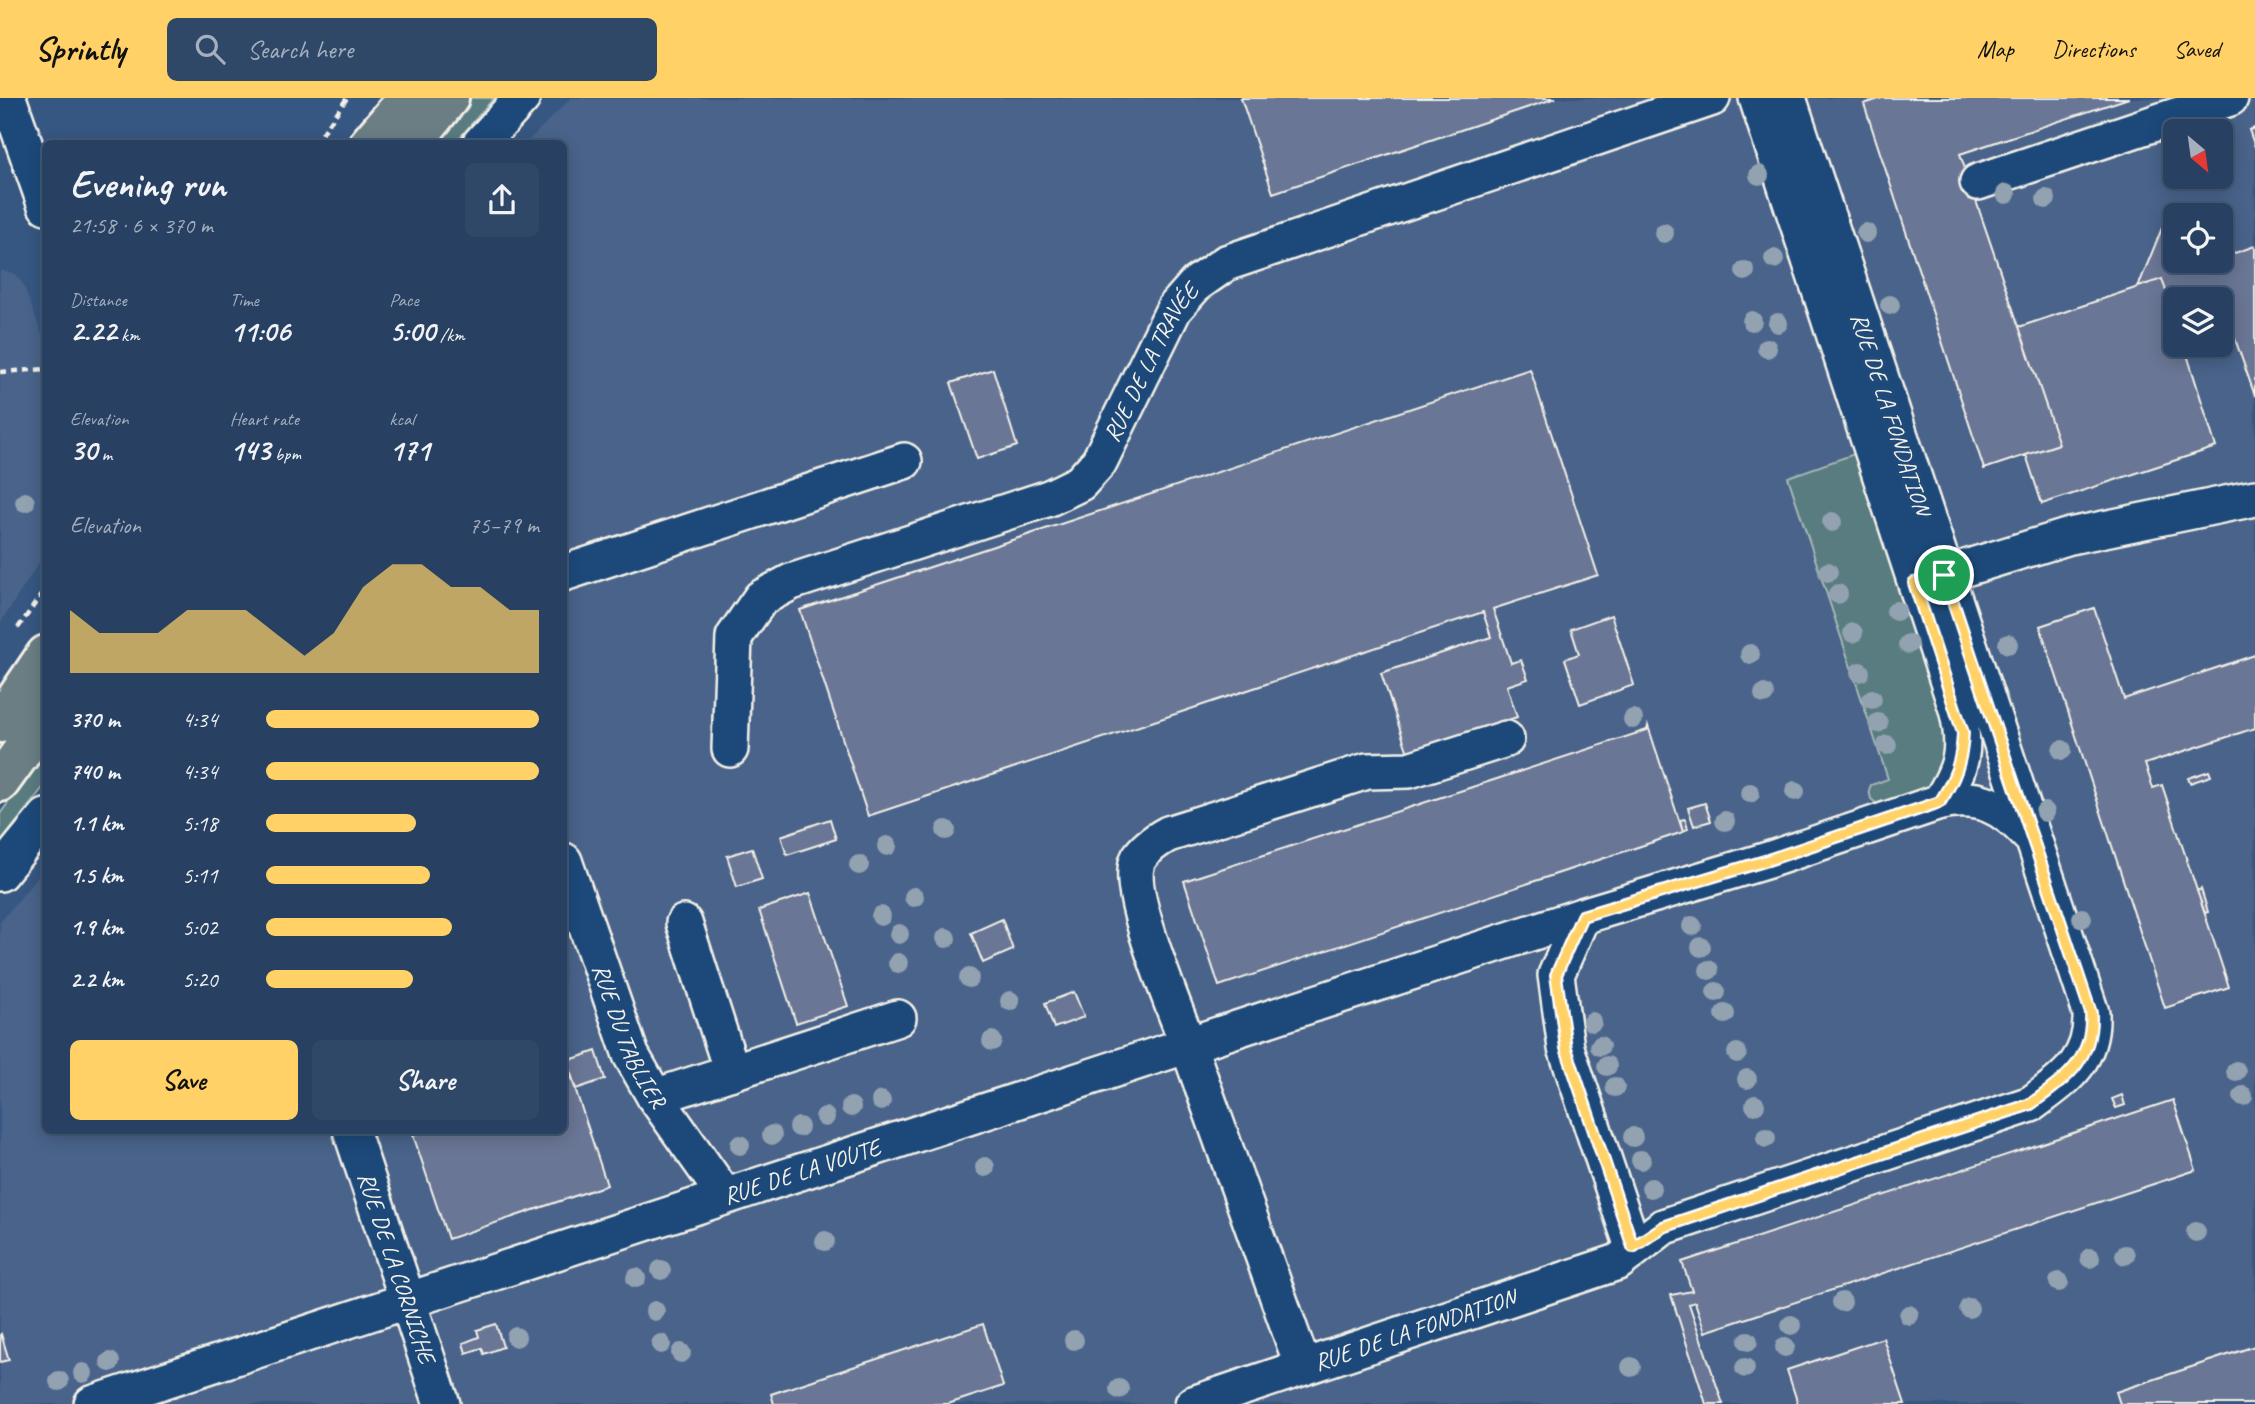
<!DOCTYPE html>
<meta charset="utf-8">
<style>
:root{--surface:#284162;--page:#304868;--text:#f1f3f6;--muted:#a5afbe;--line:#445a77;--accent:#ffd166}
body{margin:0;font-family:Caveat,sans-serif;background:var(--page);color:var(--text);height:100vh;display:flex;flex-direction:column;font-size:26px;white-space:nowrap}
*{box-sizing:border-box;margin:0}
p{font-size:23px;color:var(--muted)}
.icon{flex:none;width:38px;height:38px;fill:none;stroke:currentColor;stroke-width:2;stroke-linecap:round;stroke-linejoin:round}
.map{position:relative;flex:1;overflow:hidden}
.drawer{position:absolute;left:42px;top:42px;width:525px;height:994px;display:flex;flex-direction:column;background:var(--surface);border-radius:10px;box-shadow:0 4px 18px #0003,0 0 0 2px var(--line)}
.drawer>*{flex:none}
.needle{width:46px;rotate:151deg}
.controls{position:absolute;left:2163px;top:21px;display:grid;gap:14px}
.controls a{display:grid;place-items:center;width:70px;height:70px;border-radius:10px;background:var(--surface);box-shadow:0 4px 18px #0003,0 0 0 2px var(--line);font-size:35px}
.pin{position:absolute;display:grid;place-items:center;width:60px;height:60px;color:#fff;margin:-30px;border:4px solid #fff;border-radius:50%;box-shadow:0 2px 7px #0007}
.round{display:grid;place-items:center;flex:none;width:74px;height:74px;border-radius:10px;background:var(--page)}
.overview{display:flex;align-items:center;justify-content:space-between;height:119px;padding:0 28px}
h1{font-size:38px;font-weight:800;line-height:52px}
.stats{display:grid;grid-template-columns:repeat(3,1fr);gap:10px;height:119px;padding:7px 28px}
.stats div{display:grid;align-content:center}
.stats b{font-size:30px;font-weight:800}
.stats small{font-size:19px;font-weight:400}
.stats p{font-size:19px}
.chart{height:196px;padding:14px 28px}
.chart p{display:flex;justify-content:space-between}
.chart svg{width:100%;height:126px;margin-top:7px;fill:var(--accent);opacity:.7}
.primary-button{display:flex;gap:14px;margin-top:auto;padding:14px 28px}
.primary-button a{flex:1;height:80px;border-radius:10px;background:var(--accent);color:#111;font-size:28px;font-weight:800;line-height:80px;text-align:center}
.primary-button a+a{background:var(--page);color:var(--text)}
ul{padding:0 28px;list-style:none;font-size:23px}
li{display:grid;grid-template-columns:112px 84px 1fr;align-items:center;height:52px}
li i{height:18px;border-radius:9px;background:var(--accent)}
header{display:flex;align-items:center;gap:42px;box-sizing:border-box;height:98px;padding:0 35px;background:var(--accent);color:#111}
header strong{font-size:33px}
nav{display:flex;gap:38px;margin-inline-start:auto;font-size:24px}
.search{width:490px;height:63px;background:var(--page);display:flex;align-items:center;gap:18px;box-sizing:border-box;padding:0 24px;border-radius:10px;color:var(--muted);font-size:26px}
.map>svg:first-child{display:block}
</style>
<header>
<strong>Sprintly</strong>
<div class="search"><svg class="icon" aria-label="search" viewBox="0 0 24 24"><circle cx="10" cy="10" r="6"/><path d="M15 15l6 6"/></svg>Search here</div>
<nav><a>Map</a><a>Directions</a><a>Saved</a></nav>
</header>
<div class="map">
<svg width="2255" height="1306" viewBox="0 0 2255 1306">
<rect width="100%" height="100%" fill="#365782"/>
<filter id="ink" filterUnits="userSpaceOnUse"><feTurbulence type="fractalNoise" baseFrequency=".0143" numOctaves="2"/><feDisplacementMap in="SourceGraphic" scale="14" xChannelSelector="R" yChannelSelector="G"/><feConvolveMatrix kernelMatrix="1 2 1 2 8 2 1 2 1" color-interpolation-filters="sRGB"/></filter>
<g filter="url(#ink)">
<path fill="#49638a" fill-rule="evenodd" d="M571,0H2255V1306H0V824L45,770L46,1032H564V46L526,45ZM2175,33H2221V79H2175ZM2175,117H2221V163H2175ZM2175,201H2221V247H2175Z
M0,172L15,176L23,186L46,247L45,455L0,526Z"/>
<path fill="#587b80" stroke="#a6b6b4" stroke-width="2" d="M463,0H494L455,45L425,46Z
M1860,354L1952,637L1932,691L1882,710L1871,701L1869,692L1871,687L1888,681L1788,379Z
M45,655V687L0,745V716Z"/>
<path fill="#6b7695" stroke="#f4f1e8" stroke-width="2" d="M1241,0H1556L1273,95Z
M1882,0H2129L1960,56L2059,346L1984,371L1864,6Z
M2255,30V49L2249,32Z
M2164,125L2175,129V163H2221V149L2235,155L2255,148V298L2221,201H2175V220L2162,181L2138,189Z
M2162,181L2175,220V247H2184L2216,349L2042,406L2026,357L2059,346L2019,229Z
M993,271L1017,348L977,361L951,285Z
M1530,271L1598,477L1493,511L1511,565L1521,562L1528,581L1507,588L1517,619L1408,655L1381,575L1491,539L1483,514L868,718L800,512Z
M2094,510L2124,601L2255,557V630L2145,666L2153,690L2162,687L2229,889L2165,910L2040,528Z
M1611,517L1634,587L1580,606L1565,561L1579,556L1571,531Z
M1648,628L1683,734L1219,888L1184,783L1647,632Z
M2209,673L2211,678L2190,685L2188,680Z
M1705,705L1711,723L1694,728L1688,710Z
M830,721L836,741L787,757L781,738Z
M1685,721L1688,731L1683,733L1680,722Z
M752,750L762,781L737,789L727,758Z
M2201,791L2208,814L2205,815L2197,793Z
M810,795L848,908L796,925L759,812Z
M1002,821L1013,852L983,865L971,835Z
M1074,894L1084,919L1054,930L1045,905Z
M596,953L605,981L576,991L567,963Z
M564,957L607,1087L448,1141L413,1037L428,1032H564Z
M2122,997L2125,1007L2116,1010L2112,1001Z
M2173,1002L2196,1072L1705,1234L1695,1204L1689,1206L1723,1306H1706L1671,1197L1692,1193L1682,1164Z
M496,1226L503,1249L484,1256L482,1250L466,1255L463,1245L479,1239L477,1232Z
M983,1226L1003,1288L948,1306H774L771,1296Z
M1,1236L9,1262L0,1264V1237Z
M1883,1240L1905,1306H1798L1787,1272Z
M2255,1248V1306H2120L2116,1294Z"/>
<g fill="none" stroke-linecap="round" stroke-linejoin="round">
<g stroke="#f4f1e8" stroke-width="40">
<g id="minor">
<path d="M8,0L46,108"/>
<path d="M480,46L522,0"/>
<path d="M1978,84L2230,0"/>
<path d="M564,475L904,363"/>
<path d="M1923,483L2070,438L2255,400"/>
<path d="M1506,641L1409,672L1367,673L1168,736C1157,742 1146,749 1139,760C1122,790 1176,912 1188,947L1582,818"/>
<path id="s1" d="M730,651L734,539L761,500L791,484L1049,400L1080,385L1099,364L1174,211L1196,186L1226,165L1712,0"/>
<path d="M1940,704C1979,696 2003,708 2029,737"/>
<path id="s2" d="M564,763L631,957L655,999L725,1098"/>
<path d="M0,775L46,719"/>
<path d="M684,825L732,974"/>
<path d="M655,999L898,920"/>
<path id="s3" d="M351,1032L442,1306"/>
<path d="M1633,1149L1566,950L1556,877L1582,818L1768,762L1940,704C1962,670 1967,651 1957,611L1757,0"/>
<path id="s4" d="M92,1306L1188,947L1303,1269"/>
<path id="s5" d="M1193,1306L1618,1164L1663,1129L2031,1006C2066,980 2093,963 2091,915L1788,0"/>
</g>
</g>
<g stroke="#f4f1e8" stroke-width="44">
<path id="major" d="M369,46L408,0
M412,46L449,0
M0,625L46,557
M0,684L46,620"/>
</g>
<path stroke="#f4f1e8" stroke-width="4.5" stroke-dasharray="7 5" stroke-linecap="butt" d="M315,46L347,0
M0,274L46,271
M18,530L46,490"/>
<use href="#minor" stroke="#1f4a7a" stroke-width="35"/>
<use href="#major" stroke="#6b7e84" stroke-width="38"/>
</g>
<g fill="#92a2b1">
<circle cx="1759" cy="77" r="10"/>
<circle cx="2006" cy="96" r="10"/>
<circle cx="2046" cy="101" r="10"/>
<circle cx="1664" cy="135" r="10"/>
<circle cx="1866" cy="135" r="10"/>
<circle cx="1774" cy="161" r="10"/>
<circle cx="1745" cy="173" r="10"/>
<circle cx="1890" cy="207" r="10"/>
<circle cx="1752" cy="223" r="10"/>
<circle cx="1778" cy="225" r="10"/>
<circle cx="1767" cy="250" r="10"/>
<circle cx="25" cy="404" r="10"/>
<circle cx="1832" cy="424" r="10"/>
<circle cx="1828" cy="474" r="10"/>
<circle cx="1838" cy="496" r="10"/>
<circle cx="1896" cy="513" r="10"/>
<circle cx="1853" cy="535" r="10"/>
<circle cx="1908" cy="546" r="10"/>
<circle cx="2008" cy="546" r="10"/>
<circle cx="1750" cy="556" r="10"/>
<circle cx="1860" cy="574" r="10"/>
<circle cx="1764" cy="596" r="10"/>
<circle cx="1872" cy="601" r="10"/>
<circle cx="1633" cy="621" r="10"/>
<circle cx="1878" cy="625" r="10"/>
<circle cx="1887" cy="647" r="10"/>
<circle cx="2062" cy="652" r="10"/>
<circle cx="1795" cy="693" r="10"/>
<circle cx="1750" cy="695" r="10"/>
<circle cx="2045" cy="714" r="10"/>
<circle cx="1725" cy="723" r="10"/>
<circle cx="946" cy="732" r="10"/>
<circle cx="887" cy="748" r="10"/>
<circle cx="859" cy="767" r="10"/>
<circle cx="914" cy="799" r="10"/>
<circle cx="881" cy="818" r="10"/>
<circle cx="2082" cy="820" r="10"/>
<circle cx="1692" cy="828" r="10"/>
<circle cx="899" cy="836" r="10"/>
<circle cx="946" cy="840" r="10"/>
<circle cx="1701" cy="849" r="10"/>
<circle cx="898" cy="865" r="10"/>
<circle cx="1709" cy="872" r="10"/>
<circle cx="969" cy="880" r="10"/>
<circle cx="1716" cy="894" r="10"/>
<circle cx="1010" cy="903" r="10"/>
<circle cx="1725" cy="916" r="10"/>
<circle cx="1592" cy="924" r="10"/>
<circle cx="992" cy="943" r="10"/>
<circle cx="1600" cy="948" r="10"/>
<circle cx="1737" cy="955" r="10"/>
<circle cx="1607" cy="968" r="10"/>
<circle cx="2236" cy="973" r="10"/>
<circle cx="1747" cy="981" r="10"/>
<circle cx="1615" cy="989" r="10"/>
<circle cx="2243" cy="998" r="10"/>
<circle cx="881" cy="1003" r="10"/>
<circle cx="1755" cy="1007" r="10"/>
<circle cx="851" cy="1009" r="10"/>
<circle cx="825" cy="1019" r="10"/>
<circle cx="799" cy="1029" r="10"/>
<circle cx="772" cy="1037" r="10"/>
<circle cx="1633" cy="1039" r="10"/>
<circle cx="1766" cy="1040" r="10"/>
<circle cx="740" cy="1047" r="10"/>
<circle cx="1641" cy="1062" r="10"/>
<circle cx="985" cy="1069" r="10"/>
<circle cx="1651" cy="1090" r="10"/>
<circle cx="2196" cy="1134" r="10"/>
<circle cx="825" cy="1143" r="10"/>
<circle cx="2125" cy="1157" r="10"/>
<circle cx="2090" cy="1160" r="10"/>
<circle cx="661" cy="1172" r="10"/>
<circle cx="636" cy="1180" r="10"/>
<circle cx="2059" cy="1184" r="10"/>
<circle cx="1842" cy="1204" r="10"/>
<circle cx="1969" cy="1210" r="10"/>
<circle cx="655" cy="1213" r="10"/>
<circle cx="1909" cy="1217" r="10"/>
<circle cx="1791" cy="1227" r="10"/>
<circle cx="516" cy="1239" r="10"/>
<circle cx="1074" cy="1242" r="10"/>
<circle cx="1748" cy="1243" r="10"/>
<circle cx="661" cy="1246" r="10"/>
<circle cx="1785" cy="1249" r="10"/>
<circle cx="681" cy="1255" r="10"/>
<circle cx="110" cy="1264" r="10"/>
<circle cx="1631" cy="1269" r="10"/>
<circle cx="1745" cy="1270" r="10"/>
<circle cx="83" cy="1275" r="10"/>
<circle cx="59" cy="1283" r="10"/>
<circle cx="1119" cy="1291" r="10"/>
</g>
</g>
<g fill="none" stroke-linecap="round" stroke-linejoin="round" filter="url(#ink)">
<g stroke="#fff" stroke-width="14">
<path id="route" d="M1944,477L2091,915C2093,963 2066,980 2031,1006L1663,1129L1633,1149L1566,950L1556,877L1582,818L1768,762L1940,704C1955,681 1962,663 1963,635L1914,485Z"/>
</g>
<use href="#route" stroke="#ffd166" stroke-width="9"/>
</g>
<g text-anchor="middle" stroke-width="7" stroke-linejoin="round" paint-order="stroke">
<g font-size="24" fill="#f4f1e8" stroke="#1f4a7a">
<text dy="8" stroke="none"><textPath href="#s1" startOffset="640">RUE DE LA TRAVÉE</textPath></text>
<text transform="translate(1891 316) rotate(72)" y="8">RUE DE LA FONDATION</text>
<text dy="8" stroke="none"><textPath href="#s2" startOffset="187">RUE DU TABLIER</textPath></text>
<text dy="8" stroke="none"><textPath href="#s4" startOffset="747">RUE DE LA VOUTE</textPath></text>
<text dy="8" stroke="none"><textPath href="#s3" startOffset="145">RUE DE LA CORNICHE</textPath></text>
<text dy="8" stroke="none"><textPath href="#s5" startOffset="234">RUE DE LA FONDATION</textPath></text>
</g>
</g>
</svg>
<div class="controls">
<a><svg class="needle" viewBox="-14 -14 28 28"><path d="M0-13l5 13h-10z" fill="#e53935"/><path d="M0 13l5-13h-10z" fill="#a5afbe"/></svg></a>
<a><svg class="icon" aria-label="locate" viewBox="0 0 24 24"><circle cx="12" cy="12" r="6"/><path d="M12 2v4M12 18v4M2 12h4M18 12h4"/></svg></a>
<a><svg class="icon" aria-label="layers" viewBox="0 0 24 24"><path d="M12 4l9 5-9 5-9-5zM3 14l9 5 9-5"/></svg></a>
</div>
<div class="pin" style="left:1944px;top:477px;background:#1e9e55"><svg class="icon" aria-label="arrive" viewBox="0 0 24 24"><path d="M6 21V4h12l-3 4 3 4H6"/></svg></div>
<section class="drawer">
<div class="overview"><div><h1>Evening run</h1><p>21:58 · 6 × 370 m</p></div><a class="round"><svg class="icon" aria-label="share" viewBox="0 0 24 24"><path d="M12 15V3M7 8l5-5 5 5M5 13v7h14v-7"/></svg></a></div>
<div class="stats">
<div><p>Distance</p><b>2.22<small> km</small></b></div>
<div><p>Time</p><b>11:06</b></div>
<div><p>Pace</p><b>5:00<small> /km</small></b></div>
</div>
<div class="stats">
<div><p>Elevation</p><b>30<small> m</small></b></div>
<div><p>Heart rate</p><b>143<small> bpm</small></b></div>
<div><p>kcal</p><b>171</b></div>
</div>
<div class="chart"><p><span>Elevation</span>75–79 m</p>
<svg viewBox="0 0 160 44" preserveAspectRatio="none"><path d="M0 44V22L10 30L20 30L30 30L40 22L50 22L60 22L70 30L80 38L90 30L100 14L110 6L120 6L130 14L140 14L150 22L160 22V44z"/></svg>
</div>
<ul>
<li><b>370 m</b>4:34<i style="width:100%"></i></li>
<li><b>740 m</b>4:34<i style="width:100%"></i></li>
<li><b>1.1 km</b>5:18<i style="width:55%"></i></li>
<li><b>1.5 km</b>5:11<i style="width:60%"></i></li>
<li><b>1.9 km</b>5:02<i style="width:68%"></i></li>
<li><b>2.2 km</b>5:20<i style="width:54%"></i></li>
</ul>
<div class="primary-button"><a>Save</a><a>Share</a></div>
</section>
</div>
